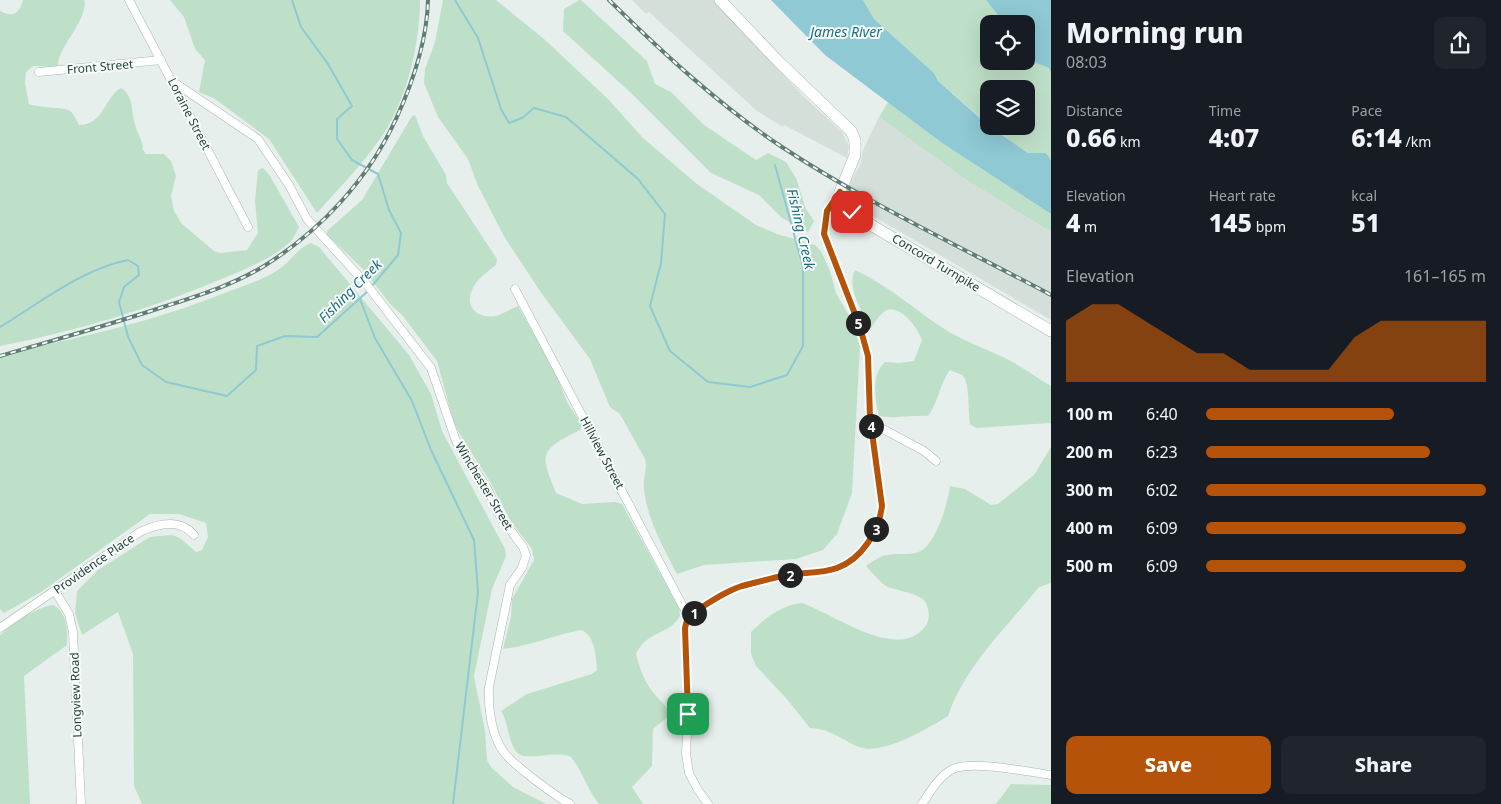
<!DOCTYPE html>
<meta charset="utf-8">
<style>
:root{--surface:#171b24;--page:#20242c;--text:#f1f3f6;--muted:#9ea1a6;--accent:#b45309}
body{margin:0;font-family:"Noto Sans",sans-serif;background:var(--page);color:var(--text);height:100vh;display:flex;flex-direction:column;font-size:19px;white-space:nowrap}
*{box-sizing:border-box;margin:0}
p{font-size:16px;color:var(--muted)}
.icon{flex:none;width:28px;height:28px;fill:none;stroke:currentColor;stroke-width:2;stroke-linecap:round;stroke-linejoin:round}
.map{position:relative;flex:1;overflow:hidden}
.sheet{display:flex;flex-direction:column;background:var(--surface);width:450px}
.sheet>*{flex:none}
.controls{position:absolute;left:980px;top:15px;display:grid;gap:10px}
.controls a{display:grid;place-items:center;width:55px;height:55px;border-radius:10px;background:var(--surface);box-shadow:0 5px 20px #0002;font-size:25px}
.pin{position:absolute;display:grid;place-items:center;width:42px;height:42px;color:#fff;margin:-21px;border-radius:10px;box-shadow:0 2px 8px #0006}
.km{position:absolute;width:25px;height:25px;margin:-12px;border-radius:50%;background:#222;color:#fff;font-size:14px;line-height:25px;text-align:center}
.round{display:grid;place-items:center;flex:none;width:52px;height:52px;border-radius:10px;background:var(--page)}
.overview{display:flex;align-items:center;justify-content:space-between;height:85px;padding:0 15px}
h1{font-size:28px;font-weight:800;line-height:38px}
.metrics{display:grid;grid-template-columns:repeat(3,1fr);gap:8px;height:85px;padding:5px 15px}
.metrics div{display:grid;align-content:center}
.metrics b{font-size:25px;font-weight:800}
.metrics small{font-size:14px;font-weight:400}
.metrics p{font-size:14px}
.chart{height:140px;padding:10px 15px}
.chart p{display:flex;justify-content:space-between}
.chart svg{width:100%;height:90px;margin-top:5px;fill:var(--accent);opacity:.7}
.primary-button{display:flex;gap:10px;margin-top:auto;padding:10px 15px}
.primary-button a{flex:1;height:58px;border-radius:10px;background:var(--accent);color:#fff;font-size:20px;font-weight:800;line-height:58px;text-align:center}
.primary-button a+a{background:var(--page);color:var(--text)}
ul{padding:0 15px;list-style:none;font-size:16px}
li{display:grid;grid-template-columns:80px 60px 1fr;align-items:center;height:38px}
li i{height:12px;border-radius:6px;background:var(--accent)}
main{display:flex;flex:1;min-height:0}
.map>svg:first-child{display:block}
</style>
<main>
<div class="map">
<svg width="1051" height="804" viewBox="0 0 1051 804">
<rect width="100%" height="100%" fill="#e6efeb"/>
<path fill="#d4dfda" d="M632,0H714L802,95L842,132L849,146L847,158L784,125L783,127L757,111L649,12L646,14Z
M879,117L968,181L1051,232V320L851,203L848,197L847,189L860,165L863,150Z"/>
<path fill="#bfe0c8" d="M23,0H84L85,2C84,27 57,47 58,67L33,66L26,72L25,83L29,104C39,108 65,107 70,111C74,114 77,121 79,125C104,125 105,96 121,88C134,95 131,112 135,124C137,134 143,139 143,150L146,154H164L171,161L176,176L171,196L174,211L182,224L214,251L220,253L247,250L258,233L255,201L258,170L263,168L270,176L299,227C296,232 294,239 289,243C272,258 250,267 229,276C156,307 78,331 0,346V11C13,18 19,14 23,0Z
M170,0H420C420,42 408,94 386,130C367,160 341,186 317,213L269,139L215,99L199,92L205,60L195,49L184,17Z
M443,0H496L544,39L608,99L643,138L697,184L756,225L777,234L815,245L821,251L830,271L836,293L851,319L860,346L852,493L837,534L823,550L796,559L704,565L677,574C663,547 648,521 644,490C642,479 648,470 645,459L620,414L610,407L590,359L542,294L505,238L478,186L468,159L438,117L424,83L425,69L435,42Z
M579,0H581L647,61L655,84L671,92L704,125L756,160L768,153L786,162L796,178L806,209L814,221L808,232L782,218L759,195L711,173L631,93L563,31L564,9Z
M863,0H986L1005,24H989V61H1026V53L1036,63L1049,68L1051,73V160L1046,153H1028L990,126H1026V89H989V125L938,81L934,73L874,19Z
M888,102L942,143L1051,214V232L968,181L879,117Z
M415,115L423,136L446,175L447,183L497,259L496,265C488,271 476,280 472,290C464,309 479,319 496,316C503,314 511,309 518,306L556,373L567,402L582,425C581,430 579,431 574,433C537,452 542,457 556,493L582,504L615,502L622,504L679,608L680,616C670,635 647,630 636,654C639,667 644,680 652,691C658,700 666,703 670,715L653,729L652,766L632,787L643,804H599C587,789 583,772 571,757C554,749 525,764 516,751C507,739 509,723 501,711L527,694L592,674L597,670C596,657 595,635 581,630C554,635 530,646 503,649L511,617L512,599L534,560L532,549L510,520L489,480L461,436L454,423L437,361L403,316L391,305L362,268L327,235V231L362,200L412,116Z
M311,243L319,247L409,355L431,394L442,431L505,549L506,556L492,589L474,676L485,731L487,760L491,767L513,787L546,804H142L134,786L133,654L118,612L82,635L75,613L77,591L98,570L150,537L172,535L180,538L196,552L202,550L208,537L206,523L179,514H150L41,592L4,613L0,609V355C77,338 154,322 227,292C245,285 267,279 282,267C293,258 298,248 311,243Z
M855,270C890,286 917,312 949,332C967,342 986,349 1005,358C1021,366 1036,377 1051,386V423L976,428L970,424C968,413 970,380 962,375C959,373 953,372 950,370C939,384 939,402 928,416C911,415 896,419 879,416C875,400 871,374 885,362L899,363L914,361L922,340C918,329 901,303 885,311C880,314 874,324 870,329C863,312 846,288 855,270Z
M1051,447V583L1039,587C1006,628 965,666 948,716C928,728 883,756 859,747C842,740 829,728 810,728L786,698L756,666L751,654V632C765,618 782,605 802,603C834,614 896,661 924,628C930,621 930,612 926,603C920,593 898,591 888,587C880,583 872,572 866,566C872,562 880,556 887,555C899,552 912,557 922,550C937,541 948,502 950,486L965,489L991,505L998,504L1034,475Z
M53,605C67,611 68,632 67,645L24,676L30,804H0V635C15,622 34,608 53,605Z
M1011,784L1051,785V804H996Z"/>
<path fill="#8ec9d4" d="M771,0H863L874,19L934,73L938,81L989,126L1028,153H1046L1051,160V214L942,143L825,55Z
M986,0H1051V73L1049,68L1036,63L1026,53V24H1005Z"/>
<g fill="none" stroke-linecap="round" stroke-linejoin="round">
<path stroke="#8ec9d4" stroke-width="2" d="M292,0L301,27L328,64L352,106L337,119V139L352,160L378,174L389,210L401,233L398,255L371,287
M455,0L478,38L501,109L509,123L522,118L534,108L566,117L638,179L665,214L661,263L650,306L670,351L708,382L750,387L787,375L803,346V267L775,165
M360,299L375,338L412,401L431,450L474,540L478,592L453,804
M0,327C40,303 82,269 128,260L138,266L139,275L124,287L119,302L128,337L142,365L166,382L227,396L256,370L257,346L285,336L317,337L368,291"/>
<g stroke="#a8b8b2" stroke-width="9">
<path id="street" d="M129,0L248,227
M39,72L161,60
M172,81L258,139L289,185L307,219L367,285L431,368L456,441L487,488L500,516L523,547L526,555L522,568L510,585L489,687C488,706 491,734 503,751C513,765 554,795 570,804
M515,289L688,616
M871,430L883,429L924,451L936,461
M55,591L69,614L73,632L81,804
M688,616C706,605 723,592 742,586C757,582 772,578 787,575C803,572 821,574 837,568C862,559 879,531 882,506L870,418L868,356L860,327L824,234L827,211L840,192
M688,616L685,628L688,714L686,753L689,773L698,790L708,804
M0,628L140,532C157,524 180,518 194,535
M922,804C930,792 939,776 953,769C972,760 1029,772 1051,775"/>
</g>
<g stroke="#a4bbb3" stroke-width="12">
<path id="secondary" d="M720,0L778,61L851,131L855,140V155L840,192L843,205L859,218L1051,331"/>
</g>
<use href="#street" stroke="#fff" stroke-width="8"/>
<use href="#secondary" stroke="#fff" stroke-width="11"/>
<g stroke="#5f7d75" stroke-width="4">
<path id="rail" d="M609,0C663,53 719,105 782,147C867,203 961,247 1051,295
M0,356C54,340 109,325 163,307C197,296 233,285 264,266C320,231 368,180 396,119C413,82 427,42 428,0"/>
</g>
<use href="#rail" stroke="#f7fbf9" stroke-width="2" stroke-dasharray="5.5" stroke-linecap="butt"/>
</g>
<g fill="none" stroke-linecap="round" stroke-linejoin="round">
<g stroke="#fff" stroke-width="10">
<path id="route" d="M688,714L685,628L688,616C706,605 723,592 742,586C757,582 772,578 787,575C803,572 821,574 837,568C862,559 879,531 882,506L870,418L868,356L860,327L824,234L827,211L840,192L843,205L852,212"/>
</g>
<use href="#route" stroke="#b45309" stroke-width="6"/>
</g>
<g text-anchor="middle" stroke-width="4" stroke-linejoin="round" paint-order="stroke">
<g font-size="12" fill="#24423a" stroke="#f7fbf9">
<text transform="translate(100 67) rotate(-5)" y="4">Front Street</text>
<text transform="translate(189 114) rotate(63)" y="4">Loraine Street</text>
<text transform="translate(936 263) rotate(31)" y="4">Concord Turnpike</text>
<text transform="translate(602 453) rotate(62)" y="4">Hillview Street</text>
<text transform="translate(484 486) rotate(59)" y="4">Winchester Street</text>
<text transform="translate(94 564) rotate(-35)" y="4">Providence Place</text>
<text transform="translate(76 695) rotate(-92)" y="4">Longview Road</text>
</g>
<g font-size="14" font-style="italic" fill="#1c6f80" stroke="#f7fbf9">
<text x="846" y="37">James River</text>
<text transform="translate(801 229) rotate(77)" y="5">Fishing Creek</text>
<text transform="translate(350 291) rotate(-45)" y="5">Fishing Creek</text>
</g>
</g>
</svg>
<div class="controls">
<a><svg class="icon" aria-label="locate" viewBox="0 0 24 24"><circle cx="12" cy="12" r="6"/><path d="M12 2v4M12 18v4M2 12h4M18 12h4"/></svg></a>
<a><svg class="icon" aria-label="layers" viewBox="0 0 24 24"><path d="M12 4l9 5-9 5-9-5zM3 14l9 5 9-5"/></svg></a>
</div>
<div class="pin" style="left:688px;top:714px;background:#1e9e55"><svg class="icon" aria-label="arrive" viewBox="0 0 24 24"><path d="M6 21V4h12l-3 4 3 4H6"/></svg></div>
<div class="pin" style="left:852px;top:212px;background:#d93025"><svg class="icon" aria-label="check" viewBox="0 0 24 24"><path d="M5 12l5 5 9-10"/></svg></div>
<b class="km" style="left:694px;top:613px">1</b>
<b class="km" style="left:790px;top:575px">2</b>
<b class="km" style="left:876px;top:529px">3</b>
<b class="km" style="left:871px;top:426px">4</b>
<b class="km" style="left:858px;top:323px">5</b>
</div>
<section class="sheet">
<div class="overview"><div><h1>Morning run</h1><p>08:03</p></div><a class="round"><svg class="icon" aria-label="share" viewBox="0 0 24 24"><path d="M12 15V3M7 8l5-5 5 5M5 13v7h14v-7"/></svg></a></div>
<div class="metrics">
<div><p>Distance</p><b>0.66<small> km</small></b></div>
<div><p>Time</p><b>4:07</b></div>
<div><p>Pace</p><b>6:14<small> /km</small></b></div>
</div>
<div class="metrics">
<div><p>Elevation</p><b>4<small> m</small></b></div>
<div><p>Heart rate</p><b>145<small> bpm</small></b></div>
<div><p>kcal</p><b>51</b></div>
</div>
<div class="chart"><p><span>Elevation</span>161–165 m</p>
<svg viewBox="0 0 160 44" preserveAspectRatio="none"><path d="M0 44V14L10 6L20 6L30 14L40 22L50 30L60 30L70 38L80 38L90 38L100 38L110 22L120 14L130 14L140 14L150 14L160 14V44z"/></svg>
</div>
<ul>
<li><b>100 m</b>6:40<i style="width:67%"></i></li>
<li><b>200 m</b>6:23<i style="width:80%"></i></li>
<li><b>300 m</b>6:02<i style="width:100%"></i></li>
<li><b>400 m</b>6:09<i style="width:93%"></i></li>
<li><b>500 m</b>6:09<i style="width:93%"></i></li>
</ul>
<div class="primary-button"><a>Save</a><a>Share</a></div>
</section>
</main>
